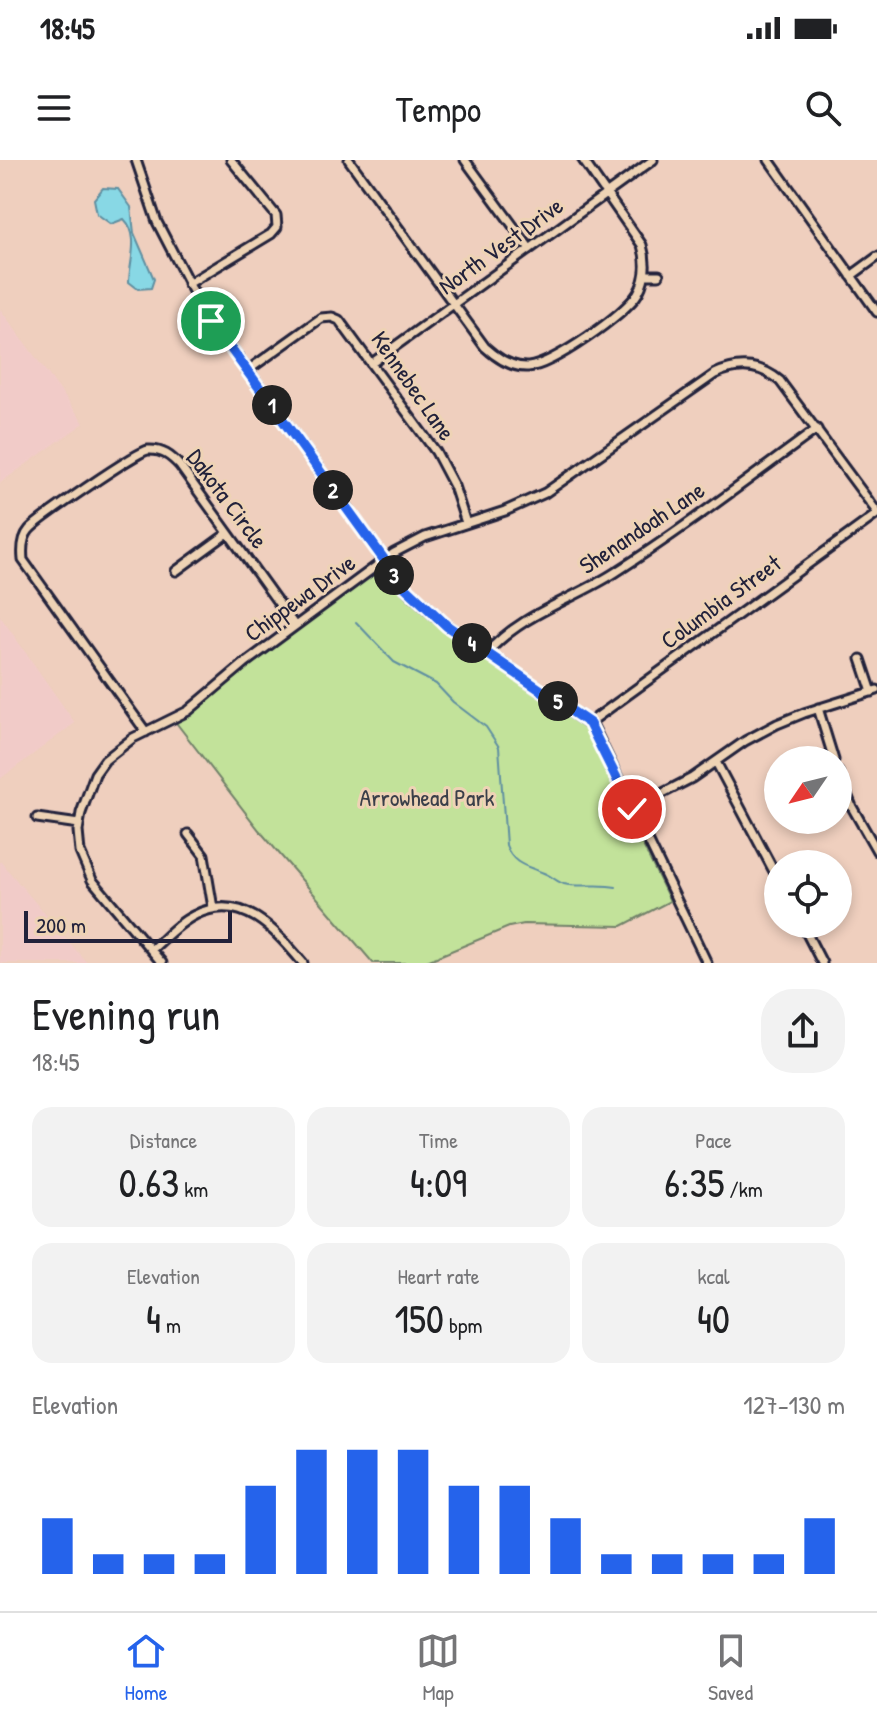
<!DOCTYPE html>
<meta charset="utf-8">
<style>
:root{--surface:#fff;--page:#f2f2f2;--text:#202124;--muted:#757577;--line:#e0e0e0;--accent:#2563eb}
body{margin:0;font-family:"Patrick Hand",sans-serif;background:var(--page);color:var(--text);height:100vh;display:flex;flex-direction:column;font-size:30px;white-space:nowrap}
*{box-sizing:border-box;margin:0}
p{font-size:26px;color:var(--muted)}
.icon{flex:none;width:44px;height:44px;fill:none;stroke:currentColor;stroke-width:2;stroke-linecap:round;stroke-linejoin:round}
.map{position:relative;height:803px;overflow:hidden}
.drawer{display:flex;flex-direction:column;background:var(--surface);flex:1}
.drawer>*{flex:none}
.needle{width:52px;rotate:235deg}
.fabs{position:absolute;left:764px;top:586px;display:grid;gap:16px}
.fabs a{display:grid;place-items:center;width:88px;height:88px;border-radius:50%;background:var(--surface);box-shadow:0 4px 12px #0003;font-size:40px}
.scale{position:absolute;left:24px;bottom:20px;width:208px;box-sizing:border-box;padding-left:8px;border:4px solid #22223b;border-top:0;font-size:22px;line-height:28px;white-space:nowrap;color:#22223b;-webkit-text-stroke:6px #eed3b5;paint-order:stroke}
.pin{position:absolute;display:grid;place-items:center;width:68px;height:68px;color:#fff;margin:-34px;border:4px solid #fff;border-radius:50%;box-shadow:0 2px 8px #0007}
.km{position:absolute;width:40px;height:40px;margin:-20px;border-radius:50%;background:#222;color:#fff;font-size:22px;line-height:40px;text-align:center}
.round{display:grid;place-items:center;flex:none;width:84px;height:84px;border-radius:32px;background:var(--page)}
.head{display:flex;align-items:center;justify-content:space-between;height:136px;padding:0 32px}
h1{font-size:44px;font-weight:600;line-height:60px}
.metrics{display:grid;grid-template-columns:repeat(3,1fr);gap:12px;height:136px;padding:8px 32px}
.metrics div{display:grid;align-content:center;border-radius:20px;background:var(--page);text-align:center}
.metrics b{font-size:40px;font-weight:600}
.metrics small{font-size:22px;font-weight:400}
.metrics p{font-size:22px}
.chart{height:224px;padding:16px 32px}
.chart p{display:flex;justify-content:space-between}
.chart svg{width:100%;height:144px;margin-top:8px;stroke:var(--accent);stroke-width:6}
.status{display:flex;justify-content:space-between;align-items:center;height:56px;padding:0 40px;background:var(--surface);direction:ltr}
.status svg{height:22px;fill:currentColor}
header{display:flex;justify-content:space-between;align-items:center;height:104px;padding:0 32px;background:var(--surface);font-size:36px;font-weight:600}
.tab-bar{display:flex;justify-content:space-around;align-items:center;height:112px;border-top:2px solid var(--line);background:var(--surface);font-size:22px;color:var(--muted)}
.tab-bar a{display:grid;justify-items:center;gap:4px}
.tab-bar .on{color:var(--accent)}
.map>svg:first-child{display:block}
</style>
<div class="status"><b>18:45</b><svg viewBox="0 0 49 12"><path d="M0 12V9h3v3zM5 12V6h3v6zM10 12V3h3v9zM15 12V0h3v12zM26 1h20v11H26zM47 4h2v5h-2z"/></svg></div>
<header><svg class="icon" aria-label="menu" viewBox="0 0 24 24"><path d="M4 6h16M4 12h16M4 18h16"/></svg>Tempo<svg class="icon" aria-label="search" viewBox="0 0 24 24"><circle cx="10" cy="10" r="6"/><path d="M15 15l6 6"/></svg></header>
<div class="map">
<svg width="877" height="803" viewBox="0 0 877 803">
<rect width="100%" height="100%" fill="#efcfbe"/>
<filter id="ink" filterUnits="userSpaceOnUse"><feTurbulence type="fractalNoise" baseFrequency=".0125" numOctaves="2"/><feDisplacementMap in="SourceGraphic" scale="16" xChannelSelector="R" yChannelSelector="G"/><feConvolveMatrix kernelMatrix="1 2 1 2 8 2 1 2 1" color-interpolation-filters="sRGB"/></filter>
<g filter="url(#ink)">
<path fill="#f1cbc8" d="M0,149L84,263L0,323Z
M0,456L75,563L0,619Z
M0,701L87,803H0Z"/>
<path fill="#c2e29a" stroke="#72826a" stroke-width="2" d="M380,405L404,435L432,461L587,570L670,741L622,766L524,764L509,767L422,803H373L259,670L174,560Z"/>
<path fill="#88d8e5" stroke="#5f8fa1" stroke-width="2" d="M103,28L118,29L131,47L134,73L154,119L151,128L138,129L129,122C129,102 141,76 124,59L111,64L97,54L94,39Z"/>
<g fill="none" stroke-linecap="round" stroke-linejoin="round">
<path stroke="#5f8fa1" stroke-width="2" d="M356,462L394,502L436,524L453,542L486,567L499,587L506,685C513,706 529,706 546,714C553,717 557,722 564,724C580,728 599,723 616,727"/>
<g stroke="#22223b" stroke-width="13">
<path id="minor" d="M136,0L157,62L199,143L401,423L447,466L593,566L707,803
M349,0L485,187C497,198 511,208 528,207C551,206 627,153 638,133C647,117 647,102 642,85L583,0
M465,0L530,89
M769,0L877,152
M645,115H659
M851,116L877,97
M188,124L271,74L277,67L276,55L231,0
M372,203L653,0
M247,211L321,158L332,157L339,160L436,292L454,326L466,363
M176,411L228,373
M487,493C522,453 573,440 616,412C685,368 751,317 817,269
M861,499L872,532
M818,548L834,600
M589,563L877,354
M146,572L23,400C22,390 22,378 29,370C37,360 138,291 148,290C162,289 171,296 180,306L295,466
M716,602L778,719
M838,612L852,647L877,691
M632,649L692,618L745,581L777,564L804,553L877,530
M37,658L79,664
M188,674L204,695L213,748
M802,764L822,803
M151,790C165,778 178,763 195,755C242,731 275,770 303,803
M162,803L92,720L80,692L78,671L81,653L95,614L105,600L133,578L188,551L245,503L394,393L425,377L505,351L545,333L715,214C738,203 760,204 780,221L877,352"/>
</g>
<use href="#minor" stroke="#eed3b5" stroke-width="7"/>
</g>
</g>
<g fill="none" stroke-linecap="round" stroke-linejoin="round" filter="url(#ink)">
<g stroke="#fff" stroke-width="16">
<path id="route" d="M211,161L401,423L447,466L589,563L632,649"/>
</g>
<use href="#route" stroke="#2563eb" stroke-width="10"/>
</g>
<g text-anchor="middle" stroke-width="6" stroke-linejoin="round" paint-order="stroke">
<g font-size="24" fill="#22223b" stroke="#eed3b5">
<text transform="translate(501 86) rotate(-36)" y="8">North Vest Drive</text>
<text transform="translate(413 226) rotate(55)" y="8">Kennebec Lane</text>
<text transform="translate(227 339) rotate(53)" y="8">Dakota Circle</text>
<text transform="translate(642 368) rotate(-34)" y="8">Shenandoah Lane</text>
<text transform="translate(300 438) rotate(-36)" y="8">Chippewa Drive</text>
<text transform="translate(721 442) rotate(-36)" y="8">Columbia Street</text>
</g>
<g font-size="24" fill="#3a3f49" stroke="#eed3b5">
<text x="427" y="646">Arrowhead Park</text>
</g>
</g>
</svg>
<div class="fabs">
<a><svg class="needle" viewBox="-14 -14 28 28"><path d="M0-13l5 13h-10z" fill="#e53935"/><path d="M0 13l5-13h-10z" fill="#757577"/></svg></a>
<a><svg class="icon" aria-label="locate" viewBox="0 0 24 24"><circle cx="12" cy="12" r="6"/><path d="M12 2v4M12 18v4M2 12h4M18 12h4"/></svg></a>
</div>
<div class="scale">200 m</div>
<div class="pin" style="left:211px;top:161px;background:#1e9e55"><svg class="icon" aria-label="arrive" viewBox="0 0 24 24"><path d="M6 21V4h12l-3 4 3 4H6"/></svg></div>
<div class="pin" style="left:632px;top:649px;background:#d93025"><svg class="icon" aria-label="check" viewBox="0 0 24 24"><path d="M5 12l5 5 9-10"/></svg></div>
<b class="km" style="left:272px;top:245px">1</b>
<b class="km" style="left:333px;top:330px">2</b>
<b class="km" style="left:394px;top:415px">3</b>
<b class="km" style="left:472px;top:483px">4</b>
<b class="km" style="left:558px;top:541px">5</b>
</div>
<section class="drawer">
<div class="head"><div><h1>Evening run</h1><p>18:45</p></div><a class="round"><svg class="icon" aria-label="share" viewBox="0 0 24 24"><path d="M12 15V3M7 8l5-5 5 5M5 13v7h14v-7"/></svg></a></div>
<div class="metrics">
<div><p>Distance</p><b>0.63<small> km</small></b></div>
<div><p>Time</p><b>4:09</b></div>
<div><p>Pace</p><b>6:35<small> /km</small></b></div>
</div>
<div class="metrics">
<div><p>Elevation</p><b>4<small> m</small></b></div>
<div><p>Heart rate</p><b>150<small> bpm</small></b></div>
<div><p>kcal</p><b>40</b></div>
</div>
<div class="chart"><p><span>Elevation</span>127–130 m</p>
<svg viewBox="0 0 160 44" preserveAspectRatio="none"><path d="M5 44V27M15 44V38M25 44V38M35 44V38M45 44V17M55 44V6M65 44V6M75 44V6M85 44V17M95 44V17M105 44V27M115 44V38M125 44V38M135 44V38M145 44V38M155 44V27"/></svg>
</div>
</section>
<nav class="tab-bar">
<a class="on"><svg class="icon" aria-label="home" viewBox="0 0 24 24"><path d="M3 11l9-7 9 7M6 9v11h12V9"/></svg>Home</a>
<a><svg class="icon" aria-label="map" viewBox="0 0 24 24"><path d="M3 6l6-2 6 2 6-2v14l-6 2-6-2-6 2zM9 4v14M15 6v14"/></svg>Map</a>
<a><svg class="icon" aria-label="saved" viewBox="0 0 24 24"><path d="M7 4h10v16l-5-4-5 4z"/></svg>Saved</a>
</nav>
